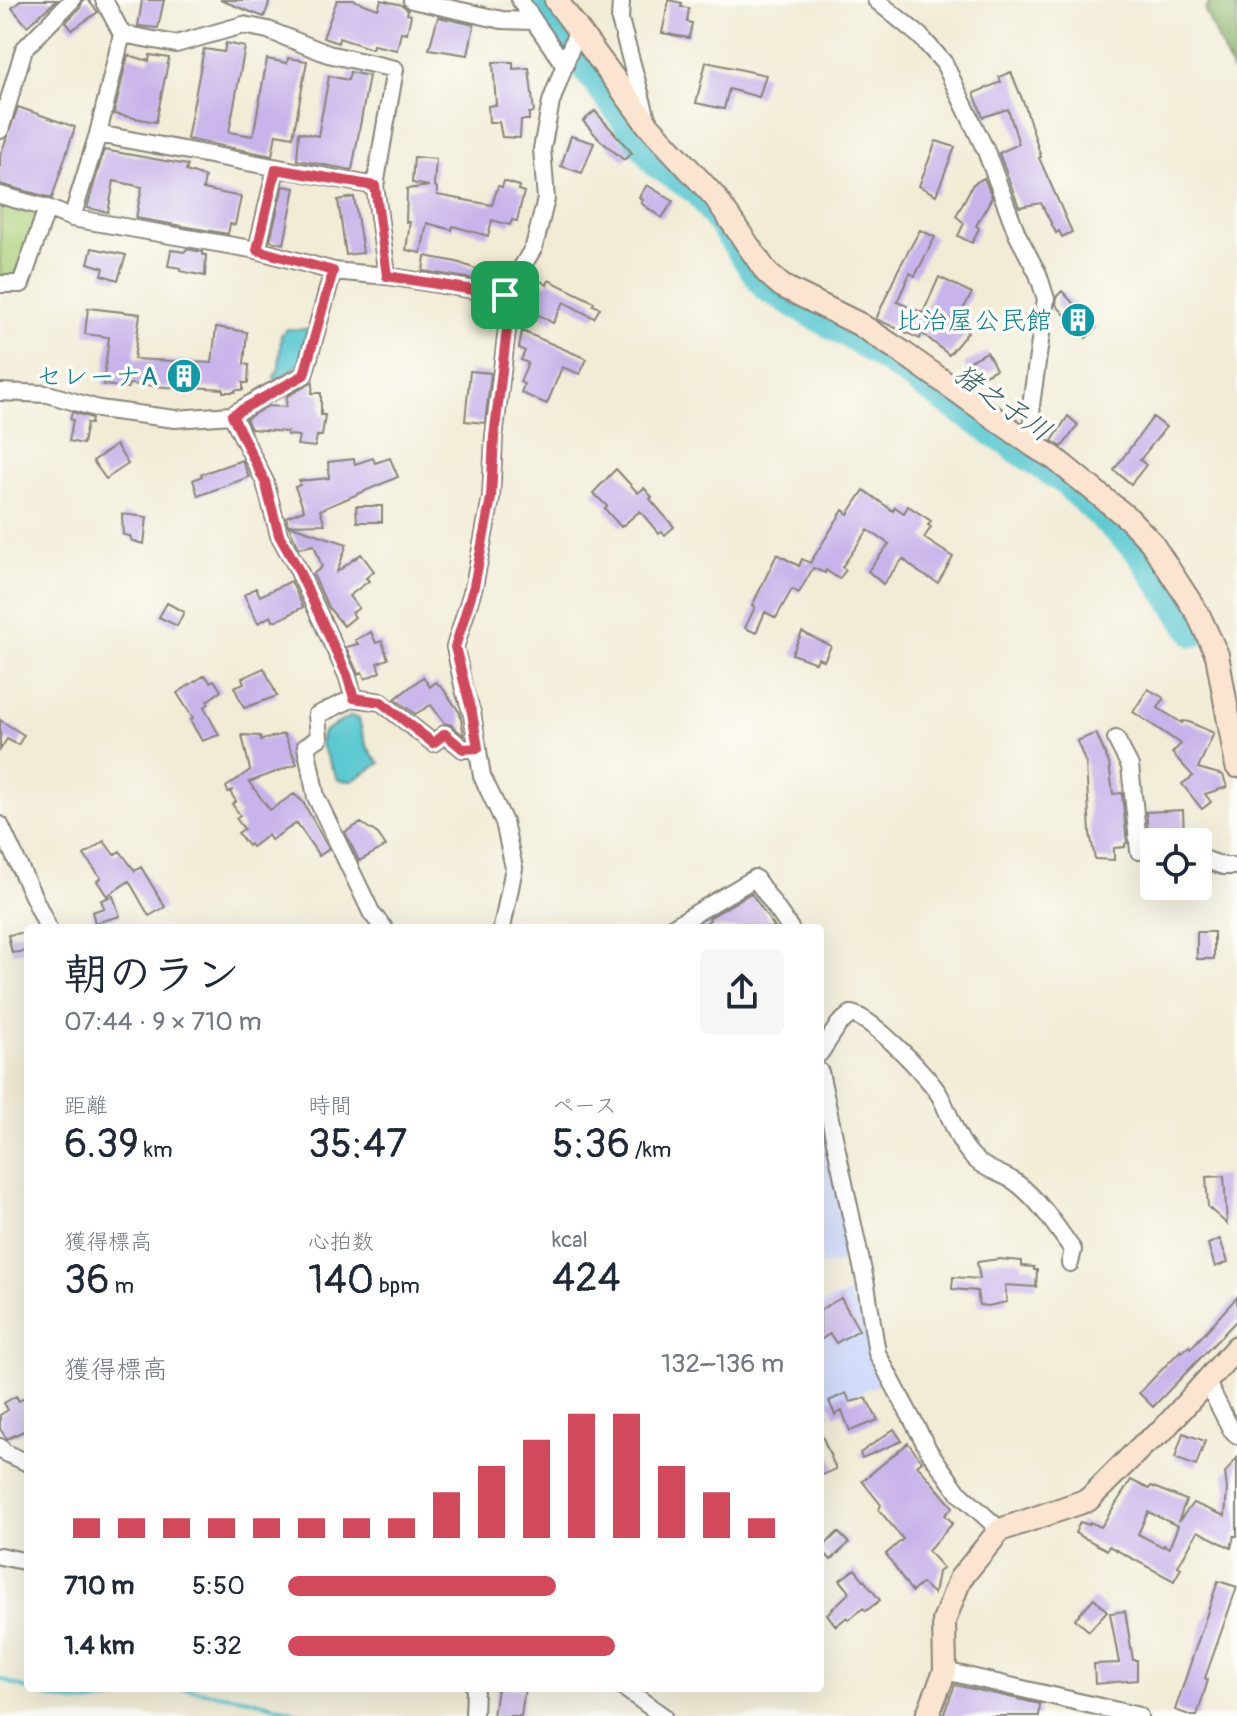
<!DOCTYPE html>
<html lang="ja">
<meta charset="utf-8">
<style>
:root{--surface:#fff;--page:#f6f6f7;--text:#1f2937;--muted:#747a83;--accent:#d1495b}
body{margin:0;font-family:Pangolin,"Klee One",sans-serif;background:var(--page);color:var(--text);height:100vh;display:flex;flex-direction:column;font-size:30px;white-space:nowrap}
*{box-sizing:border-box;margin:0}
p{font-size:26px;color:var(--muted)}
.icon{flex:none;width:44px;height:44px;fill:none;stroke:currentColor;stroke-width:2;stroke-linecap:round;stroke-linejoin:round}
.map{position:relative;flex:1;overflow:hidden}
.details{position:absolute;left:24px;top:924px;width:800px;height:768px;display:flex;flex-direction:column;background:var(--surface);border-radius:8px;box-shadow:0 8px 32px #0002}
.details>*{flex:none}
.buttons{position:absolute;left:1140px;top:828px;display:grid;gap:16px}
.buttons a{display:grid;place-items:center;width:72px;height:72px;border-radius:8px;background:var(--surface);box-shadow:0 8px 32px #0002;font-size:40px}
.pin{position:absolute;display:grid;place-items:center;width:68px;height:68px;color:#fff;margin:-34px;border-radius:16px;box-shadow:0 4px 12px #0006}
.round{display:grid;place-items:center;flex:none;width:84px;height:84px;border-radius:8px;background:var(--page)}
.overview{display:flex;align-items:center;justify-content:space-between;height:136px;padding:0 40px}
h1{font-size:44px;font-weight:600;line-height:60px}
.metrics{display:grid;grid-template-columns:repeat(3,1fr);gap:12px;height:136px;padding:8px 40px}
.metrics div{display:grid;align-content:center}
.metrics b{font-size:40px;font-weight:600}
.metrics small{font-size:22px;font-weight:400}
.metrics p{font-size:22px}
.chart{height:224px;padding:16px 40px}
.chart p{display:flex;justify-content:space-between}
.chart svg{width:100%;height:144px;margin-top:8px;stroke:var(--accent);stroke-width:6}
ul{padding:0 40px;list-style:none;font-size:26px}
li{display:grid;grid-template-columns:128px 96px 1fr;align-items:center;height:60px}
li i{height:20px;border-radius:10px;background:var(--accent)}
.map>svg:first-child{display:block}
</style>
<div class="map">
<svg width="1237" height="1716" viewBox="0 0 1237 1716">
<rect width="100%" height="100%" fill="#fdfcf7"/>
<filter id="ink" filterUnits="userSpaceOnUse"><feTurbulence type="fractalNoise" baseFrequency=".0125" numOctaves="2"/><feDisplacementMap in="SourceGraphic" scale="16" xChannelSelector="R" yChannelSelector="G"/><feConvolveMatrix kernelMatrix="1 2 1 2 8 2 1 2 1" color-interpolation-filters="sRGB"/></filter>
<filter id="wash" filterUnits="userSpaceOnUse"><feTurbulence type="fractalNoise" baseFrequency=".006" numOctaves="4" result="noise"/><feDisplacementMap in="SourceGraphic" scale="32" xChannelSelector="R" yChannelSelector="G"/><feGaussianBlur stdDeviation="1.8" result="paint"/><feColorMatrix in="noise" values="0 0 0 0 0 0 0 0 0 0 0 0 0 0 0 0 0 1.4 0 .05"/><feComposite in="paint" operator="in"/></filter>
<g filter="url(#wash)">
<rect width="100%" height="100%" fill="#f2ecd6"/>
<path fill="#cfdafa" d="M820,1107L850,1261L820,1267Z
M848,1294L891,1379L828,1407L832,1415L820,1418V1303Z"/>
<path fill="#abd079" stroke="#64764a" stroke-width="2" d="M0,206L40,216L14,280L0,279Z"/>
<path fill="#88b269" stroke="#526742" stroke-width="2" d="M1211,0H1237V81L1205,11Z"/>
<path fill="#5cc9d1" stroke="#3c7276" stroke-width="2" d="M287,329H311L303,362L276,381L274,377L279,368L281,335Z
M351,716L359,719C363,737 366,750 380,763L352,781L338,780L320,743L323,732Z"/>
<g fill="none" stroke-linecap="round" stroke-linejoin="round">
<path stroke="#5cc9d1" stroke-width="4" d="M0,1679C31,1691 63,1705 98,1702C116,1700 134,1690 153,1688
M180,1688L249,1699L310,1716"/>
<path stroke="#5cc9d1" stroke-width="26" d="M535,0L657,166L698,193L766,289L859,342L1065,483L1137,551L1194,634"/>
</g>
<g id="blocks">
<path fill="#c8b3ea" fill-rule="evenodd" d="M21,0H57L27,26L12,8Z
M83,0H88L98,12L72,30L66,22L80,8Z
M142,0H164L158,28L138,26Z
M220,0H268L269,4L264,17Z
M337,0H353L378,9L381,0L402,5L408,10L407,14L411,15L407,33L401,32L397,50L373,45L372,49L339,38L338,43L323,38Z
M669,0L682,3L681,7L689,8L687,22L692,23L689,38L662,33Z
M438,17L474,25L468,55L429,49Z
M226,43L245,47L229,132L253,136L267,59L287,63L288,58L307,61L293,137L276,134L272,156L187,139L204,49L224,52Z
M128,55L149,61L150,55L169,58L156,122L114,114Z
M493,62H513V69L529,68L534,112L529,113V120H521L520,138L502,137L499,122H489L488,106L496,105Z
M706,62L766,75L759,97L729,89L724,109L696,103Z
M350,72L369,76L352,170L297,160L299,132L318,136L329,76L348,80Z
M1011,72L1025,106L1041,157L1039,158L1072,232L1062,237L1059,231L1056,233L1041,203L1019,207L999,153L1019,144L1008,109L983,117L974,93L1001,82L999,77Z
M18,107L75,127L52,198L0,184V156Z
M595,111L632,153L624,160L600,140L583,121Z
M571,136L594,143L582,173L561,166Z
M936,141L955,147L936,195L919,186Z
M104,150L188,165L186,171L205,177L203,189L241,197L235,225L230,224L228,234L136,218L142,187L114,181L108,212L87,208Z
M414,157L436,159L434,185L437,188V195L492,205L498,186L502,187L504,181L519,186L518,190L524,192L517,221L512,220L510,225L492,220L488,236L453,226L452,230L427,223L421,253L406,250L410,222H406L407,189L429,186L412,183Z
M984,178L992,197L976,226L979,228L972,243L958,236L964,223L956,216L973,184Z
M647,185L673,201L662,218L641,203L643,200L639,197Z
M283,186L295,188L284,244L270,241Z
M354,197L363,253L346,255L338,200Z
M920,230L935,237L915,276L910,273L897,302L923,313L939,277L972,293L956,322L968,332L949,355L922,333L920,339L876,319L898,270Z
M92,248L126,255L118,280L102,275L104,268L88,263Z
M187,249L203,252V255H206L205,276L180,271L181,268L168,266L171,250L184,252Z
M425,256L457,262L479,270L478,272L500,277L499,283L423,271Z
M539,280L547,285L549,280L594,302L593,305L600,308L594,318L564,302L553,323L532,311L537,303L529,299Z
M1062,291L1096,328L1086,338L1056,305L1057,296Z
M88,308L140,314L134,359L212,363L216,327L247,332L244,364L249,365L248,383H243V390H235V392H223V389L191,387L190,389L129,384L128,388L103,385L109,337L85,334Z
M522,331L587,359L580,374L562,367L547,404L521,393L524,384L520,382L528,363L521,360L525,351L519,348Z
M987,352L996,369L974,381L964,364Z
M470,371L491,373L485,423L465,421Z
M313,382L312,393H321V415H325L322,436H317L315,447L297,445L299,436L287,435V432L251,429L246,419L268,406L286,407L287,396Z
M72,412L92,418L91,424L87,423L83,444L69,441L73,420L70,419Z
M1068,416L1078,425L1062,447L1052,441Z
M1153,417L1166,427L1140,460L1146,465L1131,484L1114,470Z
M116,445L128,464L106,479L93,461Z
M373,458L375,463L390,458L398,477L320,510L325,524L288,525L286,517L304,510L295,487L300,485L299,481L329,478L328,462L354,459L355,464Z
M242,460L249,477L198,496L193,480L202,476L201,474Z
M616,469L638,493L644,488L652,497L650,499L674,527L665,535L662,532L659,534L640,511L621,527L605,509L607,506L593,493Z
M864,490L893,511L895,507L904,513L908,506L931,521L928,525L931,527L924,538L953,557L938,583L920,573L903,559L883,584L868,571L889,544L868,530L842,567L846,570L839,579L826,570L825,573L813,568L799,593L792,589L776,618L765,612L756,633L745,628L755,607L752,606L777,554L799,566L802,559L810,563L843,510L848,514Z
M356,506H382V522H357Z
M122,514L147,517L144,544L132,541L130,536L123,535Z
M288,525L347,544L337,572L361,554L374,571L366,578L369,581L349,596L359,608L352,613L355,617L344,626L328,607L313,574L322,567L314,545L299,548Z
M291,581L303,607L283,618L273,621L271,616L258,623L244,595L256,588L260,596Z
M167,603L184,612L177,626L159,617Z
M371,632L376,643L382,641L388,659L377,663L380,672L365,679L362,672L358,674L346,647L358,644L355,640Z
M802,632L831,646L824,661L818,658L816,663L792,654Z
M264,668L277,696L244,708L234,687L244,683L242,678Z
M205,675L210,682L214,680L221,691L207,701L209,704L204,707L219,735L202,741L190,720L193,718L177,693Z
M423,677L430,687L436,682L444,690L460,713L464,736L451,725L444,723L431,705L415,714L395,699Z
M1148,689L1164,698L1158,708L1182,723L1183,721L1189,722L1214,733L1198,768L1223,775L1227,787L1205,794L1211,802L1202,809L1182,784L1193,776L1172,753L1181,744L1133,712Z
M0,720L24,735L18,745L7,739L0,750Z
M1096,733L1109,763L1113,794L1122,793L1127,843L1125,844V847L1114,848V860L1095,859L1090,833L1086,764L1077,741Z
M284,734L297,764L249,782L270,810L294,794L303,802L329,849L319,856L297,823L271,840L268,835L252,847L250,844L248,846L238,833L244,829L236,818L240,815L232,804L236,801L230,792L233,790L228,792L226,787L250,770L242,735L260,736L261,740Z
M1183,810L1184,836L1149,839L1146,812Z
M361,823L378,834L386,846L359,861L345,832Z
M104,841L114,855L120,851L135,871L141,867L165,907L149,916L129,881L107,896L97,881L101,878L84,855Z
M751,893L775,928H698L710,920L709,918Z
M113,896L120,916L95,923L92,912L104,908L101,900Z
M28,932V951L12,953L8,935Z
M1197,932H1214V959H1197Z
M1224,1176L1227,1224L1208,1207L1206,1177Z
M1220,1239L1228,1262L1215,1267L1208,1244Z
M999,1259L1022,1261V1266L1034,1267V1270H1037L1036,1287L1005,1285L1007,1302L988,1306L979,1305L977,1291L952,1289L953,1277L980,1279L977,1262Z
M1237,1297V1320L1153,1407L1139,1393L1181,1350L1182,1352L1189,1346L1191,1348Z
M841,1298L859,1330L836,1343L830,1334L820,1340V1310Z
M846,1393L850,1402L866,1398L878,1420L850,1431L842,1411L835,1415L829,1401Z
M16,1396L19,1401L28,1396V1429L7,1439L0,1429V1415L8,1410L4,1403Z
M894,1429L902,1441L862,1458L860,1453Z
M820,1431L836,1469L820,1476Z
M1183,1433L1205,1441L1196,1466L1175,1458Z
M908,1443L922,1461L917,1465L953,1507L945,1515L953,1523L928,1551L943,1568L938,1572L934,1594L922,1583L912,1592L886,1554L903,1539L879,1510L881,1505L862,1481Z
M1237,1458V1536H1234L1231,1548L1198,1531L1178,1566L1181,1568L1174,1581L1109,1546L1107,1550L1075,1533L1080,1522L1089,1525L1090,1522L1101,1527L1131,1480L1149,1489L1151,1486L1186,1500L1178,1522L1193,1503L1225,1516L1227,1489L1225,1473ZM1148,1512L1178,1526L1169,1548L1164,1545L1163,1547L1138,1534Z
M838,1532L849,1543L831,1560L821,1549Z
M855,1569L880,1600L866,1611L863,1608L849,1620L847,1617L836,1626L827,1614L850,1592L840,1580Z
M1218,1581L1237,1587L1205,1678L1208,1680L1201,1703L1197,1716H1192L1175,1710Z
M1094,1598L1107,1611L1089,1631L1075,1619Z
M1125,1611L1133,1660H1137V1680L1095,1684L1094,1664L1119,1663L1110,1613Z
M955,1685L1040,1704L1039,1716H943Z
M497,1688H525L521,1716H493Z"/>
</g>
</g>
<g filter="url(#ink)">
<use href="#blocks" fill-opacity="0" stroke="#878479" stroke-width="2"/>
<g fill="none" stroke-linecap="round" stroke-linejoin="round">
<g stroke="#878479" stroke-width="20">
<path id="street" d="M104,0L122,34
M412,0L502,20L534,21L565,66
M520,0L534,21
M621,0L620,20L646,115
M876,0L920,36L944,63L986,151L1017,234L1038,274L1046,299L1031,405L1034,446
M0,130L24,49L72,0
M98,134L375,186
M0,195L47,208L72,218L257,250L333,271L387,276L505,295
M72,218L98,134L122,34L176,44L243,25L268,30L328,54L395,69L375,186L387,276
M257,250L276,169
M0,284H21L47,208
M0,392L48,394L99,409L175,419L232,415L263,396L304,375L333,271
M232,415L265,482L279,535L297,567L347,675L354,698
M1116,739L1130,766L1139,851L1154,850
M0,825L48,928
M1198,857L1223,866H1237
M384,928L372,914L316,797L306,746L319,738L317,715L354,698L381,702L433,743L445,734L463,749L478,748
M502,928L514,868L504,822L482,776L472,713L464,690L455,647L474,586L491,498L494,437L508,321L505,295L534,247L546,199L542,149L551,102L577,31
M671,928L755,878L790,928
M820,1053L839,1024L851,1014C872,1017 929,1077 940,1096C952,1118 956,1142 976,1160C987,1171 1006,1174 1018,1184C1040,1201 1057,1228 1073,1250L1070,1263
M820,1072L866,1285L877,1353L929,1451L958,1492L1000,1530
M1205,1379L1231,1429L1237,1435
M0,1447L4,1452L28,1463
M0,1556L28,1562
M945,1671L1139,1716
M624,1688L663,1716
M474,1716L475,1688"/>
</g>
<g stroke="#878479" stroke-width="26">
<path id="secondary" d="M556,0L648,125L715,197L767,273L782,286L859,324L902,352L1034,446L1054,458L1129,519L1151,542L1198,614L1217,655L1237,766
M927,1716L945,1671L944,1621L960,1579L1000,1530L1088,1500L1143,1445L1162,1431L1237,1347"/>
</g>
<use href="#street" stroke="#fff" stroke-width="16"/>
<use href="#secondary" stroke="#fce5d0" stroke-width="22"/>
</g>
</g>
<g fill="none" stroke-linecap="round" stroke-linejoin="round" filter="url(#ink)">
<g stroke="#fff" stroke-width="16">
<path id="route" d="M276,169L375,186L387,276L505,295L508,321L494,437L491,498L474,586L455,647L472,713L478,748L463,749L445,734L433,743L381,702L354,698L347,675L297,567L279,535L265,482L232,415L304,375L333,271L257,250Z"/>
</g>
<use href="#route" stroke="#d1495b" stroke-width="10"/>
</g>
<defs>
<g id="building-disc" transform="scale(1.8)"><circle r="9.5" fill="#0f9aa8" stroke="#fdfcf7"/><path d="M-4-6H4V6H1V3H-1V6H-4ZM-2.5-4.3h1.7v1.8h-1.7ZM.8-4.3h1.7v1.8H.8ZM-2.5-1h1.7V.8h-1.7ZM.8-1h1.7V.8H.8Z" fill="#fff"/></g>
</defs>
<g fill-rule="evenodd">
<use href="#building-disc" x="1078" y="320"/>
<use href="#building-disc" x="184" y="376"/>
</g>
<g text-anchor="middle" stroke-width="7" stroke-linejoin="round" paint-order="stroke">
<g font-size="26" fill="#0d838f" stroke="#fdfcf7" text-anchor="end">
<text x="1052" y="329">比治屋公民館</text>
<text x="158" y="385">セレーナA</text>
</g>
<g font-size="28" font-style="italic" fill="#366164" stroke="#fdfcf7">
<text transform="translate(1003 402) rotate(35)" y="10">猪之子川</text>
</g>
</g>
</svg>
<div class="buttons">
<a><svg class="icon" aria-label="locate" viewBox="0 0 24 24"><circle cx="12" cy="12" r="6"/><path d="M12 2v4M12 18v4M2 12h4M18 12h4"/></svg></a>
</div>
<div class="pin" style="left:505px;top:295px;background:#1e9e55"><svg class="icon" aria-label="arrive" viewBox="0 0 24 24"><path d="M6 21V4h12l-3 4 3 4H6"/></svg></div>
<section class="details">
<div class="overview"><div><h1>朝のラン</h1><p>07:44 · 9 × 710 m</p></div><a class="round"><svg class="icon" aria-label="share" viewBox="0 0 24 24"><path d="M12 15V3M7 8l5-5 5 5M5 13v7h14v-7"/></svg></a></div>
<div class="metrics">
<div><p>距離</p><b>6.39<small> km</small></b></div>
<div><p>時間</p><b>35:47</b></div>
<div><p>ペース</p><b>5:36<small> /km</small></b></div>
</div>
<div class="metrics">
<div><p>獲得標高</p><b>36<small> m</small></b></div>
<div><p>心拍数</p><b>140<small> bpm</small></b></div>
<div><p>kcal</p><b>424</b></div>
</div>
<div class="chart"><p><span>獲得標高</span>132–136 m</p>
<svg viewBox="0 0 160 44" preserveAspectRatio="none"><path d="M5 44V38M15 44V38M25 44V38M35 44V38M45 44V38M55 44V38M65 44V38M75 44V38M85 44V30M95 44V22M105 44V14M115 44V6M125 44V6M135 44V22M145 44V30M155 44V38"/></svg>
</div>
<ul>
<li><b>710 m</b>5:50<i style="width:54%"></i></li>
<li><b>1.4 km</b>5:32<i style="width:66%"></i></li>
</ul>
</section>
</div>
